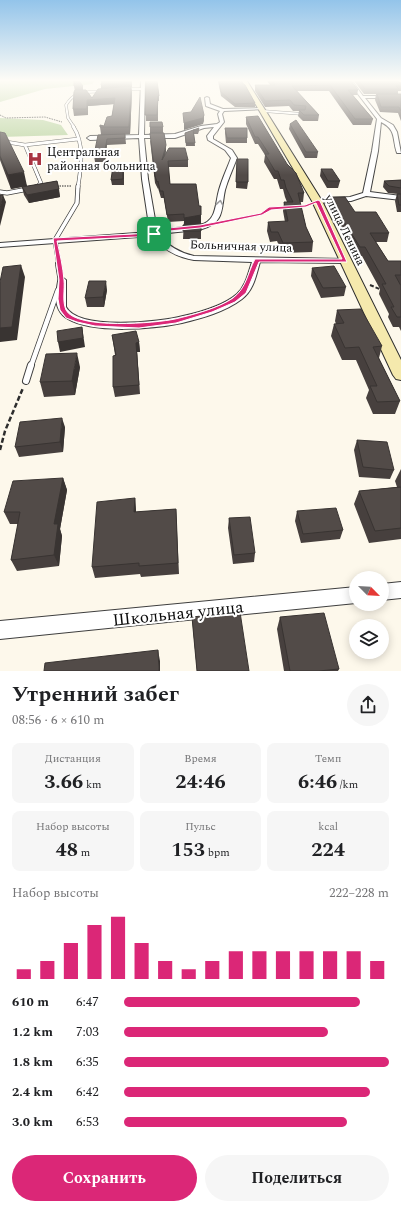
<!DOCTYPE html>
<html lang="ru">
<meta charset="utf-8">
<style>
:root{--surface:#fff;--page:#f6f6f6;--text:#202124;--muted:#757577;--accent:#db2777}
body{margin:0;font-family:Spectral,serif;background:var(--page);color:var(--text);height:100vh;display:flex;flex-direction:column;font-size:15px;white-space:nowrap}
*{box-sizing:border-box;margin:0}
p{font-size:13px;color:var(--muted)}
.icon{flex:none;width:22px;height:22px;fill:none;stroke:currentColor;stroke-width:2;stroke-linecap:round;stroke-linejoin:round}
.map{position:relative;height:671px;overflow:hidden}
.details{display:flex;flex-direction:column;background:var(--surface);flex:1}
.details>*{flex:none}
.needle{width:26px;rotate:114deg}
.tools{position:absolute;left:349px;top:571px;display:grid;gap:8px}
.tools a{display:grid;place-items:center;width:40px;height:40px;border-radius:50%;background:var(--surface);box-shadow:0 2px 10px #0003;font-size:20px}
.pin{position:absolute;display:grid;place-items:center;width:34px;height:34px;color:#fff;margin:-17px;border-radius:8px;box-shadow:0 2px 6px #0006}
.round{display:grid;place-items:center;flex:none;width:42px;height:42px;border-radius:21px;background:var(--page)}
.headline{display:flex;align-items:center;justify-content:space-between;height:68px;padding:0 12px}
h1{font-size:22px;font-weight:700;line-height:30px}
.metrics{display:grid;grid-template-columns:repeat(3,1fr);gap:6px;height:68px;padding:4px 12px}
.metrics div{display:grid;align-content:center;border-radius:8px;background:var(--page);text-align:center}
.metrics b{font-size:20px;font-weight:700}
.metrics small{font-size:11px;font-weight:400}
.metrics p{font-size:11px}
.chart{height:112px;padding:8px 12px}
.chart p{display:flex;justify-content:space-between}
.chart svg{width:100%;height:72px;margin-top:4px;stroke:var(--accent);stroke-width:6}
.cta{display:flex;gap:8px;margin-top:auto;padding:8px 12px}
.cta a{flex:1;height:46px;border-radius:24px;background:var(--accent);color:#fff;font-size:16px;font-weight:700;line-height:46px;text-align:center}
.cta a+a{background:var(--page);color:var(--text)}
ul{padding:0 12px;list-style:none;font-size:13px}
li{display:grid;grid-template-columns:64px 48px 1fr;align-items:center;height:30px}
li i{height:10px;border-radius:5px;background:var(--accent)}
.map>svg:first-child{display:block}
</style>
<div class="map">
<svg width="401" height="671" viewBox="0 0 401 671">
<rect width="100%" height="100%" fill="#fdf8eb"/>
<path fill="#b6d19a" d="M0,81H95L92,84L45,89L0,102Z
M0,118L43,120L61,125L68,135L0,137Z"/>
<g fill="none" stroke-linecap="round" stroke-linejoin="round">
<g stroke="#3e3e3e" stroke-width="3">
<path id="lane-far4" d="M125,89H142
M263,111L303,114
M74,127L68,118L66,105C76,89 86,93 103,91"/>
</g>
<g stroke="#3e3e3e" stroke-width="4">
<path id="lane-far3" d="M73,126C85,144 81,168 78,187
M0,141L25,145L41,183L36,187
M25,145L78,139"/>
</g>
<g stroke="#3e3e3e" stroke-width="5">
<path id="lane-far2" d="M36,187L39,186
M0,192L7,193L28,189
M59,265L55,240L77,203L78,186"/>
</g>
<g stroke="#3e3e3e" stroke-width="6">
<path id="lane-far1" d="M58,264L61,282
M31,366L58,290"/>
</g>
<g stroke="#3e3e3e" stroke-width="8">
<path id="lane" d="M26,381L31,365"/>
</g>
<g stroke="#3e3e3e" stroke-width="2">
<path id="street" d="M141,81H145L144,135L175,134L201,126L217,124L220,122L218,114L220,111L206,106L205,98L207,97L209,98L210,104L223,109L262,108L264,109L224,111L222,114L224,122L213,136V139L232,150L237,158C233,169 228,179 225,190C221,208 225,223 202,229C188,232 173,231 159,235C168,246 180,253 194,256L345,259L349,261L348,263L260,262C256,275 254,290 242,299C225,312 202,318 182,323C154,329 93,334 68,319C59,314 56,306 56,296C57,290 57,283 59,278L62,277L66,280V307C79,331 160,322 183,316C201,312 223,306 237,294C246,286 248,273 252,262L194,260C177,257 163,250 152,236L0,247V243L150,232L142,179L139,138L90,140L87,138L90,136L139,135ZM214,127L207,136L208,140L225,150L231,158C227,169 222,179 219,190C215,204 217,221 200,225C185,228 171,227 157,231L148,179L144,138H175L204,128Z
M348,81H352L363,96H401V98H365L381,118L393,125L397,132L401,153H397C392,139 397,130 381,122L378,151L370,192L401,196V200L366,196L351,201L317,203L314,201L317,199L350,197L363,193L372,151L377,119Z
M401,582V598L382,600V584Z
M356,587V603L0,639V621Z"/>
</g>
<g stroke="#2d2d2d" stroke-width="2">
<path id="secondary" d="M242,81H247L322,201L401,360V380L396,379L393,375L312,201Z"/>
</g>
<path stroke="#2d2d2d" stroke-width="1" stroke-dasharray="1.5 1" stroke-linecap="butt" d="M0,115L6,118L45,117L62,122
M57,186H71"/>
<path stroke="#2d2d2d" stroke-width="1.5" stroke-dasharray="3 1.5" stroke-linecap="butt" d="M225,221L262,214L269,208H286"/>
<path stroke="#2d2d2d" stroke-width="2" stroke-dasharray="4 2" stroke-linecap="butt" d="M370,285L382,290"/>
<path stroke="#2d2d2d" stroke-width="2.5" stroke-dasharray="5 2.5" stroke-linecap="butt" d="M0,450L5,431L23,388"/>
<use href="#lane-far4" stroke="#fff" stroke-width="2"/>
<use href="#lane-far3" stroke="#fff" stroke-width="3"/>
<use href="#lane-far2" stroke="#fff" stroke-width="3.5"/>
<use href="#lane-far1" stroke="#fff" stroke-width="4.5"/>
<use href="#lane" stroke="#fff" stroke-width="6"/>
<use href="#street" fill="#fff" fill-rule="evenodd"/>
<use href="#secondary" fill="#f5e9ad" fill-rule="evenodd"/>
</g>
<path fill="#47403e" d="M146,81L159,96V101H158V121H146Z
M218,81H239L255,103V107H235L221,96Z
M267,81H351L358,90L357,95H353L373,119L371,125H353L329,91H297L319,115L318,121H303L298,116L299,111H293L289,106L265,107L255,91V85H270Z
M354,81H398L401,83V91H398V94H401V121L398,113L380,112L375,100L376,94H364Z
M83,86V90L92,98L101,89L132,87H131L132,92L130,134H125L126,144L107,145L105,162H95L94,155L101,134L100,127L104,126L112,116L114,104L88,106V115L74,116L73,109Z
M246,117L304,193L303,202H300L306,227L313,242L312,252L282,253L277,241L270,242L267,231L268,222H285L283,211L284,202H287L285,197L283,189H280L277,179H274L264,162L265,155L258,144H255L246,124Z
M150,122L163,127V133H150Z
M290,124L318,152L317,158H305L289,129Z
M199,128V131L198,134H194L195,146H186L185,133Z
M225,128L247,138V143H226L225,133Z
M0,132L27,186L11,189L0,160Z
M150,140L166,151L165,155L188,160V167H168L170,184L199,206H201V239H183L184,221L168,222L164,198H161L158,188V189L155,183Z
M237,159L248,182L247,189L236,188Z
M321,169L340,181L338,188H327L320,176Z
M124,171V185H112L111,180Z
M401,180V212H397L395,201L397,194H398L388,193L383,187L384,181Z
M57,181L60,197L29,203L24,195L22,187Z
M328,197L355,212L389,233L387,242H376L388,261H401V285H400L401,286V331L399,327H393L388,317L389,314L379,294L380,289L362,256H357L327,205Z
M312,268L346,287L344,296L321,298L311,276Z
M107,290L104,307H87L85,298Z
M337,310L382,346L379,358L400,401L395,414H373L366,398L369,390L356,360H342L331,336L334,324H336L335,321Z
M112,335L139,342L140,352H137L140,394L115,397L113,387L115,355Z
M80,367L75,395L44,397L40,382Z
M65,427L63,452L19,457L15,447Z
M357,440L394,470L390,479L359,477L354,450Z
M401,469V539L369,543L354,504L359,491L397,487L395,481Z
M63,478L67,490L60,529L62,536L59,566L17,571L11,560L18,524H10L4,512Z
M135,498L136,512L176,509L179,574L141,577L140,574L95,578L92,567Z
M297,511L343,530L340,539L301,543L295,521Z
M229,518L255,553L254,562L233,564L228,528Z
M192,617L249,671H197L193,629Z
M280,617L339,669L338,671H284L277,629Z"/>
<path fill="#393432" d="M132,81V87H131L132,92L130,134L129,127L131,87L101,90V85Z
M74,86H83V91L75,92Z
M115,98V104L88,106V115L87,100Z
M204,115V121L203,124L184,130V123Z
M107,139V145L105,162L104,155Z
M166,145V151L163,166L162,160Z
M24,172L27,186L11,189L8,175Z
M59,189L60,197L29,203L27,195Z
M3,195L6,202L0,226V209Z
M201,215V223L184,226V218Z
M21,265L25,277L17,340L0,342V328Z
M106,281L107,290L104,307L103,297Z
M82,327L85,347L60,352L58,342Z
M139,342L140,352H137L140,394L136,343Z
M77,353L80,367L75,395L72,381Z
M62,418L65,427L63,452L60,442Z
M63,478L67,490L60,529L62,536L59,566L54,555V524Z
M135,498L136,510V524L134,512Z
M158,650L160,661V671H159Z"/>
<path fill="#524b48" stroke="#393432" d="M74,81H79L83,86H74Z
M102,81H132L131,82L101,85Z
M146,81H157L159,96H158L157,115H145Z
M219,81H239L245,85L255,103L235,104L221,92Z
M272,81H351L358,90H348L373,119H355L330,85L292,86L319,115H304L299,110H305L306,106L294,105L290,100L265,101L255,85H275Z
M359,81H398L401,83V86H396L399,89H365Z
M131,86L129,127H100V125L104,126L107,117L112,116L115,98L87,100V109H73L74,92L75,90H86L92,98L98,89Z
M377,94H401V111L399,107H381Z
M200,97L204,115L203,118L184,123L183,113L191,112Z
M258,116L287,164L296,173L304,193H298L306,227L313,242L283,243L278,232H271L268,222L288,221L284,202H293L286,188L284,180H281L278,171H275L265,154H269L258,137H255L246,117Z
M296,120L318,152H306L290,124Z
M150,122H162L163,127H150Z
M199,128L198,130H193L195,143H186L185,133Z
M225,128H247V138H227Z
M0,132L5,133L24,172L8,175L0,156Z
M150,133H164L166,145L162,160L169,148H185L188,160L168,161L170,184H196L199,206H201V215L184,218V214L167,215L163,191H160L158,181L157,182L155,176Z
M125,134V138L107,139L104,155H94L98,135Z
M237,159H248V182H236Z
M123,165V179L111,180L113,166Z
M321,169H332L340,181H328Z
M401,180V188L389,186L384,181Z
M57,181L59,189L27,195L22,187Z
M397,194H401V205H399Z
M0,195H3L0,209Z
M328,197H345L355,212H376L389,233H370L388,261H401V275H395L401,286V317H397L391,307H394L382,284H386L365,247H360Z
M201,223V231H183V225Z
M21,265L12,327L0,328V282L3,267Z
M334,266L346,287L323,288L312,268Z
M89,281H106L103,297L85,298Z
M361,309L382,346L373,347L400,401L377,402L370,386H377L359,347L345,348L334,324L344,323L337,310Z
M82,327L83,338L58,342L57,331Z
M136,331L139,342L136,343L139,385L113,387V356L116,355L112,335Z
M77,353L72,381L40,382L46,354Z
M62,418L60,442L15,447L20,422Z
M357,440L387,442L394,470L363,467Z
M63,478L54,524H58L54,555L11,560L20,512H4L13,481Z
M401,487V528L375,531L359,491Z
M135,498L134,512L176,509L178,563L139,566V563L92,567L97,502Z
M336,508L343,530L303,534L297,511Z
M250,517L255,553L234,555L229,518Z
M240,612L249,671H197L192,617Z
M324,613L339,669L319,671H290L280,617Z
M158,650L159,671H44L45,663Z"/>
<defs><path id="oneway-chevron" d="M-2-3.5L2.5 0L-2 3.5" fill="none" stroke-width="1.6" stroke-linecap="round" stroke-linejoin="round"/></defs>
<use stroke="#9d9d9d" href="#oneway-chevron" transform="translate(220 203) rotate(-81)"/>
<linearGradient id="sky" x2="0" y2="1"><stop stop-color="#93c4ea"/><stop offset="0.46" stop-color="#fefcf6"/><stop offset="1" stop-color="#fefcf6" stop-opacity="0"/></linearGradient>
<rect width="401" height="175" fill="url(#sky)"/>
<path fill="#db2777" stroke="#fff" fill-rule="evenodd" d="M318,200L320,201L347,262H259L246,293L235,302L212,312L176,323L139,328L95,326L77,322L66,318L60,310L58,299L59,280L53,238L154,233L168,228L200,225L261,213L269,207L305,205ZM316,203L342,259H255C247,274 247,287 233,298C219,308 192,315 175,319C157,323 76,330 66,310C62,301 65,289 64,280C63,267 60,254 57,241L154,236L169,231L200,228L262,215L271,210L306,207Z"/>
<defs>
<g id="hospital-bare" transform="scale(1.2)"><path d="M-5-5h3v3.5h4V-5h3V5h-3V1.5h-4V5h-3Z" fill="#a93441" stroke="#fff" stroke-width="2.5" paint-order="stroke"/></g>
</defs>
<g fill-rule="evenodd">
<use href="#hospital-bare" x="35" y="159"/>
</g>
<g text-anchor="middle" stroke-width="4" stroke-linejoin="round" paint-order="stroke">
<g font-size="12" fill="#0b0b0b" stroke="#fff" text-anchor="start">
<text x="47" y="156">Центральная<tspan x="47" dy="14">районная больница</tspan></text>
</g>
<g font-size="12" fill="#0b0b0b" stroke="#fff">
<text transform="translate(345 230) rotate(64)" y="4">улица Ленина</text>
<text transform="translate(241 246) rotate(2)" y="4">Больничная улица</text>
</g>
<g font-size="17" fill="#0b0b0b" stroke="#fff">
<text transform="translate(178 613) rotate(-6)" y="6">Школьная улица</text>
</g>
</g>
</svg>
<div class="tools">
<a><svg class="needle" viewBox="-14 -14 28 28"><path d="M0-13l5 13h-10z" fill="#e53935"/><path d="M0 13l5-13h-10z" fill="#757577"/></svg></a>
<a><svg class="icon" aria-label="layers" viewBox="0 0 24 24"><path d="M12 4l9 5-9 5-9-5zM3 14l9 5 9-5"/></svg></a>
</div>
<div class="pin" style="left:154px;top:234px;background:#1e9e55"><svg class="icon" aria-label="arrive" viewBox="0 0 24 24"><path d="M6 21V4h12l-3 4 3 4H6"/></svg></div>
</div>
<section class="details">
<div class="headline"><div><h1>Утренний забег</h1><p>08:56 · 6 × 610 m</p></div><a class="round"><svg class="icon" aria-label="share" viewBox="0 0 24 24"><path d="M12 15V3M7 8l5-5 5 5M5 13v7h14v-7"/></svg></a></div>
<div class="metrics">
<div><p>Дистанция</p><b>3.66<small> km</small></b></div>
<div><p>Время</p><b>24:46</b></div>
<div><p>Темп</p><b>6:46<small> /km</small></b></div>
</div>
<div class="metrics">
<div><p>Набор высоты</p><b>48<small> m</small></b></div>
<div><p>Пульс</p><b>153<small> bpm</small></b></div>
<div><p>kcal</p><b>224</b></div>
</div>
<div class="chart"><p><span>Набор высоты</span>222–228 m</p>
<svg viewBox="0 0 160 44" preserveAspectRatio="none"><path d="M5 44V38M15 44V33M25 44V22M35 44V11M45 44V6M55 44V22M65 44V33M75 44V38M85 44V33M95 44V27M105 44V27M115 44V27M125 44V27M135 44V27M145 44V27M155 44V33"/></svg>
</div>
<ul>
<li><b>610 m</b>6:47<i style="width:89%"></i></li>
<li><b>1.2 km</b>7:03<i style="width:77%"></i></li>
<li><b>1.8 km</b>6:35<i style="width:100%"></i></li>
<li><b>2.4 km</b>6:42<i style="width:93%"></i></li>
<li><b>3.0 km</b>6:53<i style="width:84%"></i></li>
</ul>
<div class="cta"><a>Сохранить</a><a>Поделиться</a></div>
</section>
